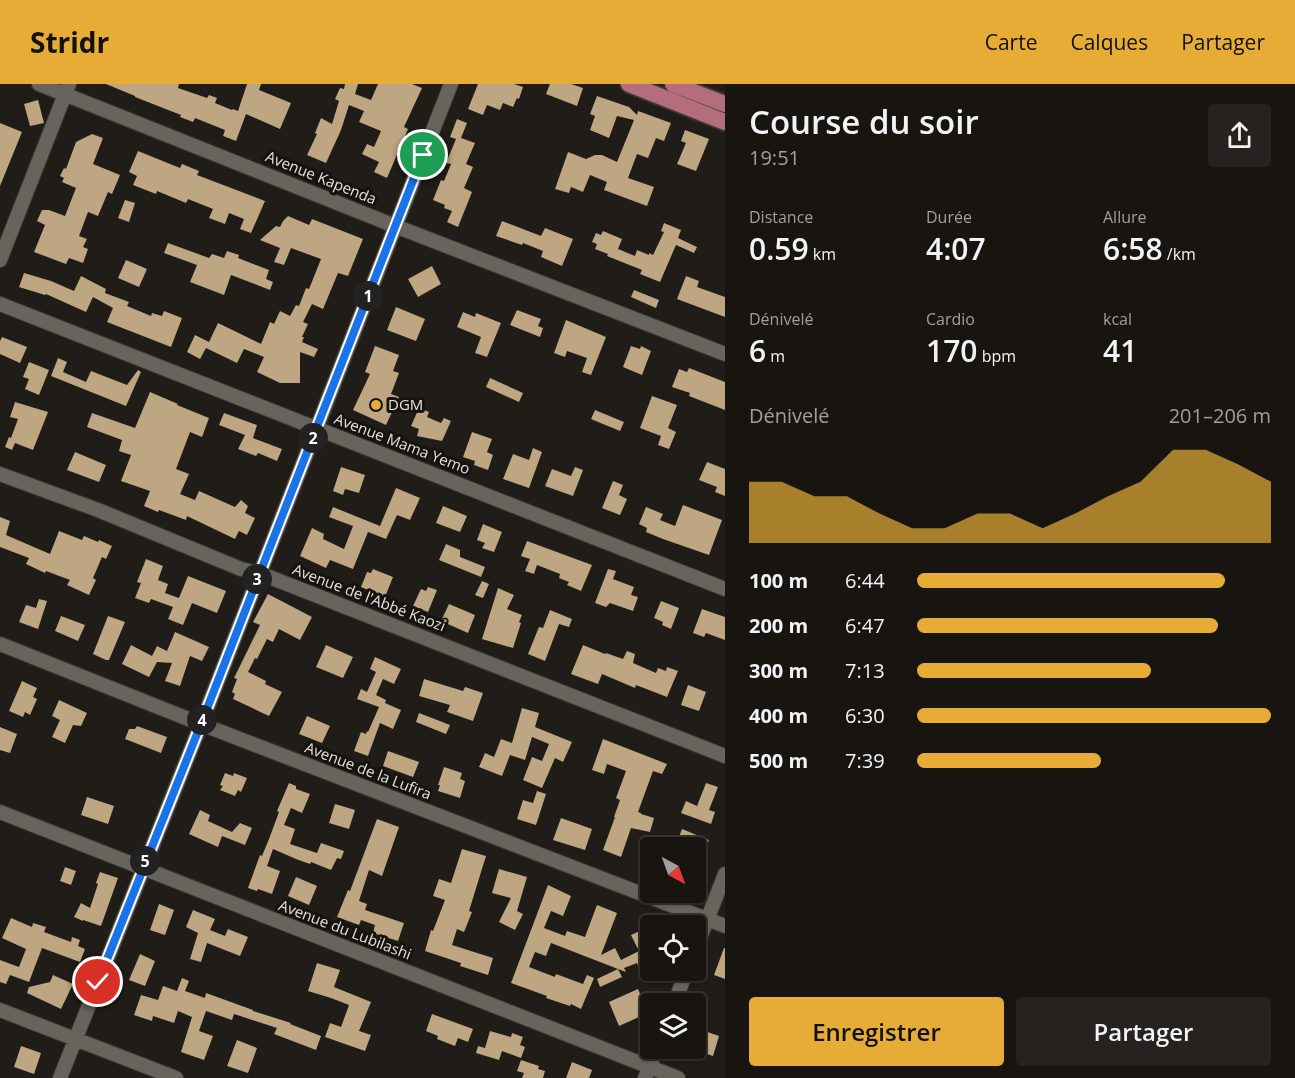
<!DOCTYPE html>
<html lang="fr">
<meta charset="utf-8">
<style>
:root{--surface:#181511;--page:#25221f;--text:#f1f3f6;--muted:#9f9f9f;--line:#363431;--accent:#e6ac36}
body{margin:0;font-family:"Open Sans",sans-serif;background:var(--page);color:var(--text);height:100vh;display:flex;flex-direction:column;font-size:22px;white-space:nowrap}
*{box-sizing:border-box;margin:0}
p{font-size:20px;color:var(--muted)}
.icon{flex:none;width:33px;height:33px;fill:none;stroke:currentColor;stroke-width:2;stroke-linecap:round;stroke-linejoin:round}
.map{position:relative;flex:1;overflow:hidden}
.drawer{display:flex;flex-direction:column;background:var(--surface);width:570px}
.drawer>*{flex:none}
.needle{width:39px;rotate:139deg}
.fabs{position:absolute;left:640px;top:753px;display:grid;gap:12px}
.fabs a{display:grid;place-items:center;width:66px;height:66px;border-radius:6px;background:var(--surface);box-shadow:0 2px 4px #0004,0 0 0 2px var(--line);font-size:30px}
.pin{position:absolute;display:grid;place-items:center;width:51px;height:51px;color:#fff;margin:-26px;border:3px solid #fff;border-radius:50%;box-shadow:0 2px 6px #0007}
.km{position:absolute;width:30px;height:30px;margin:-15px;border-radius:50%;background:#222;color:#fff;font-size:16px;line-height:30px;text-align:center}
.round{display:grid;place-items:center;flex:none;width:63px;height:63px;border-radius:6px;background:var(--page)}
.head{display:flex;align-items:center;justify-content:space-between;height:102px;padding:0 24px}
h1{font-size:33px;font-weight:600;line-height:45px}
.figures{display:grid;grid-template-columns:repeat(3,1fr);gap:9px;height:102px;padding:6px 24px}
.figures div{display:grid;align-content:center}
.figures b{font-size:30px;font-weight:600}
.figures small{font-size:16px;font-weight:400}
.figures p{font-size:16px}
.chart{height:168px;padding:12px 24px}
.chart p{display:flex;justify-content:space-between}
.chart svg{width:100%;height:108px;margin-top:6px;fill:var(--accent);opacity:.7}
.button{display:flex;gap:12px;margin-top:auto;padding:12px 24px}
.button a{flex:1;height:69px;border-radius:6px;background:var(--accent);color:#111;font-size:24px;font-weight:600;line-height:69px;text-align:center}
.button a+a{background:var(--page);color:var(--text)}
ul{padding:0 24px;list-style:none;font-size:20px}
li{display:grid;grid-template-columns:96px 72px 1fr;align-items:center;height:45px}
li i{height:15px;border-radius:8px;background:var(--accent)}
header{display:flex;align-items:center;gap:36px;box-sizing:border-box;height:84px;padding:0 30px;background:var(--accent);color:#111}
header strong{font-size:28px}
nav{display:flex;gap:33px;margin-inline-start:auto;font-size:21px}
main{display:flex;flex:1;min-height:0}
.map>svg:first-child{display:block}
</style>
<header>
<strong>Stridr</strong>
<nav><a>Carte</a><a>Calques</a><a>Partager</a></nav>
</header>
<main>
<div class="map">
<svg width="725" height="994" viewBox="0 0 725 994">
<rect width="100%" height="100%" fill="#201c17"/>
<path fill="#bda681" d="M106,0H179L178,4L207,14L209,11L217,14L215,19L232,26L233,25L238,27L247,0H261L259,6L291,19L280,45L246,30L236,57L223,52L225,46L195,34L193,38L180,33L181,31L135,13V12Z
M345,0H358L355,10L371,16L378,0H412L422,4L404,43L408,45L387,94L374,88L379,78L362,70L367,60L374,63L381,47L359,38L364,27L349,21L341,46L326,79L307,71L317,50L315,49L321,34L332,40L339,17L335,15L340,4L344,5Z
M478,0H514L523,3L519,15L517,14L513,23L503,19L500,26L487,21L483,31L468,25Z
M550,0H571L583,4L577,22L546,10Z
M597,12L629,23L637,31L638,27L671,39L664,57L656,54L648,74L637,70L628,94L654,103L647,122L604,106L607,98L590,91L583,108L571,103L569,109L555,105L568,68L586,75L595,71H602L617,78L634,36L617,32L609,54L590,46L595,32L590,30Z
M38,16L44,39L30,42L24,20Z
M457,35L467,39L461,54L475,59L466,80L473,83L464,104L472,108L458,143L447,138L452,127L444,124L445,121L433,116L441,96L444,97L451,80L446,79L456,55L450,53Z
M0,39L22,48L0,102Z
M685,46L709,55L696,87L677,80L686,59L681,57Z
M92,50L103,54L93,80L120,91L112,110L108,108L98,132L88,128L79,152L87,155L83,163L88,165L83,179L69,174L66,180L34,168L45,141L37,137L42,126H49L65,132L76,104L62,98L64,94L60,92L64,84L66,85L76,58Z
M138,67L180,84L182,80L199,87L197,91L265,117L251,149L240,145L244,135L229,129L225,140L209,134L213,125L188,115L186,119L157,107L156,110L133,101L137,92L129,88Z
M125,116L135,119L129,138L118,134Z
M288,132L309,141L312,135L363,155L348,192L338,189L323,225L312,220L303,238L308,240L302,253H304L302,258L318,265L314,273L300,268V299H280L257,288L264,273L244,265L237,279L206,264L200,275L187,268L195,251L209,258L218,239L261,260L270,238L274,240L280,227L290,232L296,221L299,222L306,204L309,205L321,175L291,164L284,181L274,178L280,164L260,156L276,142L280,143L283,137Z
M502,137L541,152L545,144L573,155L562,182L541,173L543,167L523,159L522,161L496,152Z
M664,139L681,146L678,154L697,163L694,169L676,161L660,198L640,190L642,186L607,172L608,170L595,165L597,160L592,158L596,149L601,151L603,147L622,155L618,165L635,172L637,166L649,171V169L653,171L664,148L661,147Z
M168,159L209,174L212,170L224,174L227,167L239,171L238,174L269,186L266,195L273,198L270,206L231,191L224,211L190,198L197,181L164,169Z
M126,176L147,185L139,203L118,194Z
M432,182L441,200L418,213L408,195Z
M24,189L51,197L74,207L81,192L106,205L105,209L129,218L127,222L151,232L152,229L162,232L164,227L182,234L171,263L107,238L113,224L93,213L86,228L46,210L45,211L19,203Z
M686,192L699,197L697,203L725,213V233L677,215Z
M634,206L659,216L656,224L631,213Z
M396,223L425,235L416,257L387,246Z
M517,226L541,235L538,242L543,244L540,253L510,241Z
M463,228L475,233L476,229L501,239L487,273L475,269L481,253L457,243Z
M566,236L606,253L591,291L582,288L587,274L567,267L565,273L554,269Z
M2,253L27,263L20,279L0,270V257Z
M375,262L399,271L393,287L399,289L391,310L399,313L386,341L353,326L370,290L365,288Z
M631,262L640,265L641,262L651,267L642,291L623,283Z
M58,274L67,278L63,288L86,298L91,287L127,301L138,286L141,288L126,322L51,292Z
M29,278L49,286L39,311L25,305L29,295L23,293Z
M689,284L725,298V326L689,312L690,309L672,303L679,285L687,288Z
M490,294L523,309L519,318L486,303Z
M150,308L178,320L177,321L209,334L202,353L190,348L176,385L189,390L180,410L195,416L199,407L235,423L241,416L248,422L245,429L255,434L247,451L239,447L235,455L187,432L186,436L159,426L158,428L144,422L150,407L121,397L131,371L119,367L122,356L87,343L92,329L135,344Z
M652,312L677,321L668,344L676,348L669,365L658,361L661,352L640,344Z
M15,318L48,328L33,366L15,359L12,366L5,363L9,353L11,354L18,335L10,333Z
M419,324L429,328L427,333L441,339L444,334L451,337L442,357L417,352L419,345L411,342Z
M595,326L624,338L620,347L591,335Z
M224,329L257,341L253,354L282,365L277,377L258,369L256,372L238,365L245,351L219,341Z
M472,348L492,355L487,368L493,371L488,386L474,381L475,377L463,373Z
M533,364L542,368L529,404L503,395L513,370L529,376Z
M75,368L106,381L99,398L67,386Z
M707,378L725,385V412L715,408L717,403L699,396Z
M341,383L365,391L359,409L345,405L343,411L333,407Z
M575,383L583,386L573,412L545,402L552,385L571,392Z
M613,397L623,401L619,411L627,415L620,431L602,424Z
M396,404L420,414L410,436L397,431L386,455L368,448L353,485L330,476L326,484L300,472L312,444L324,450L323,455L344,465L353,442L329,433L333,423L380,442Z
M683,421L722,436L709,471L663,455L646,448L647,444L639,440L646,423L663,430L660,436L675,442Z
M443,422L467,432L460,448L436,439Z
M0,433L10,437L6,451L50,470L59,447L82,456L84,452L98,458L99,456L112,462L106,475L102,473L93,494L96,496L89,511L67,501L70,496L46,487L45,489L26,480L29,474L0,463Z
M483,440L502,448L494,468L482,464L485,459L477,456Z
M527,457L592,481L581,507L567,501L569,498L559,494L560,490L537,481L534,490L525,487L530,475L521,472Z
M446,460L460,466V473L485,483L481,493L439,476Z
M146,475L163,482L158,496L168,500L165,509L179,514L188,492L226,507L217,529L192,519L183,541L168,535L173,523L151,515L149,519L135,514L141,499L137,498Z
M373,485L393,493L385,513L361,503L367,488L371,489Z
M608,485L616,487L613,495L634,503L631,511L638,513L633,527L610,519L606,523L595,519Z
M482,497L489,500L483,514L475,511Z
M428,503L437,506L428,528L413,522L421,505L426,507Z
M498,504L514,511L507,525L522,531L519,538L521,539L513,564L482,555Z
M268,510L312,533L300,556L279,545L273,558L267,555L257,575L255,574L248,588L266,597L265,600L282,608L269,632L233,615L235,610L232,608L237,595L234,594L260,541L253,538Z
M39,515L47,517L38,545L19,538L26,521L36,524Z
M661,517L679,524L671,545L662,541L663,538L654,534Z
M449,520L475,531L468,549L441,537Z
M702,525L725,533V556L706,549L704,553L693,549Z
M550,526L572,535L569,543L559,540L545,577L528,570L539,543L543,544Z
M61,532L85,541L78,557L55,547Z
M108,532L125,538L109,576H106L93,570Z
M175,548L209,563L202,577L190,572L180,602L165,597L172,579L157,578L149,593L122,580L131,561L152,572L157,562L167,567Z
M326,561L353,573L343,594L316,583Z
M583,561L605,570L606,569L623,575L627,567L635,570L633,579L656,589L658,584L666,587L667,583L678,587L667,613L636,601L635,604L602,590L598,600L571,590Z
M375,573L401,585L394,600L383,595L376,611L386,616L385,619L401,626L393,645L380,639L368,672L354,667L361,648L366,650L367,647L368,648L379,623L357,615L361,605L367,608L376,588L370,585Z
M424,595L463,607L465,603L483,609L473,637L447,628L450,621L419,612Z
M22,597L37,604L33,613L37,615L30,631L25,628L23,633L9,627Z
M688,601L706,608L699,627L681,621Z
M59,616L87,629L81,642L73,641L65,659L52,653L60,636L52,632Z
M522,624L539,629L535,643L572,658L563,678L555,674L542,704L523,696L532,673L542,677L549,660L532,653L525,676L510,671L502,692L479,683L485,669L494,673L501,655L512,659Z
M419,629L450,641L446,650L416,638Z
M307,632L330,642L322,659L299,650Z
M137,642L167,653L161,669L125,655L129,645H135Z
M0,643L17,650L10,669L0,666Z
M603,655L667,680L662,690L653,687L638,728L641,729V730L654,734L650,748L631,744L621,773L603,766L615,733H614L620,716L616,714L626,687L607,680L604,690L592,686Z
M388,667L419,678L413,693L383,682Z
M444,683L462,689L460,695L465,697L460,714L438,707L440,701H438Z
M225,689L233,692L234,689L247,694L241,708L238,706L235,712L220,706L223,702L220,701Z
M289,699L296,702V705L310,710L302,729L291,724L284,741L295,745L290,760L317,769L321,759L344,767L341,775L337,774L331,786L311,778L310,780L296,775L273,765L267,782L280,787L272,810L258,805L257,807L248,804L260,771L262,772L269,755L279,728L277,727Z
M706,699L718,703L709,726L715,728L711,740L681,729L686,717L697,722Z
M537,707L546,710L536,741L517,735L523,716L533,719Z
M87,713L114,722L108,740L81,731Z
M335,720L355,726L349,745L329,739Z
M200,726L210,731L208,737L232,748L240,739L252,744L245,761L222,752L218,763L189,750Z
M561,734L592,745L585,766L553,756Z
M377,735L399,743L382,792L369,786L359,817L367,820L365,826L404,839L398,857L373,849L375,841L361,836L359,841L337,833L348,806L350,807Z
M682,745L709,756L696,789V764H675Z
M462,765L486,772L469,827L472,828L464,848L457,845L452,861L493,874L488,891L460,882L461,879L425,867L431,846L433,847L445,816L433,812L439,795L451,799Z
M65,783L76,787L71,801L60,797Z
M499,785L527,793L517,827L523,830L515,846L499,838L511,814L492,809Z
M100,788L118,794L101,842L83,836V837L74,833L81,819L90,824L98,800L96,799Z
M296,793L317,802L309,821L288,812Z
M548,801L571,812L563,832L551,827L544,844L565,852L567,847L585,853L597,821L617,829L601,871L615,864L621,876L639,867L631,851L651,842V878L639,884L637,879L624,884L626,888L618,885L622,893L600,903L597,895L618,885L551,859L546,872L535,868L529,883L555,893L556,890L583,900L587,891L594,894L581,925L571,920L570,922L546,914L547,912L511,899Z
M159,820L174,826L165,851L150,846Z
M193,826L215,835L210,846L225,852L228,845L248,853L240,872L207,859L201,878L190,875L198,849L186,843Z
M11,834L32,843L33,839L46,843L44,848L71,858L72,853L80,856L78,862L85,865L80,878L42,864L29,898L10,891L6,900L0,898V876L19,883L26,865L2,854Z
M724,864H725V895L714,891Z
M140,870L155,877L145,902L129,896Z
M317,879L340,886L334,903L371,918L359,947L371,951L365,967L325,953L330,939L341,943L349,921L331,914L308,907Z
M53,891L73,900L61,925L27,909L29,903L50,898Z
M182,894L189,897L185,907L205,914L206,909L253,926V927L291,939L290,940L321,952L316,966L274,950L277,944L234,930L232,936L206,927L199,947L213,952L204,976L181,968L192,933L178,927L174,939L153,932L152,937L134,931L141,911L158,916L163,902L177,907Z
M638,905L648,929L619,942L609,918Z
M432,930L473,945L468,958L458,954L455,962L437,955L438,952L426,947Z
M696,944L719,952L713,972L696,966Z
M490,947L511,953L512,949L523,953L520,961L525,963L521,974L502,967L499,976L476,969L478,962L485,964Z
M237,956L257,964L248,989L227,982Z
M21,962L41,969L34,990L14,983Z
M521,976L539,982L538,985L545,987L543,994H522L524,989L517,987Z
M572,978L592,986L589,994H566Z"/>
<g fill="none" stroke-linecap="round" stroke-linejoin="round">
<g stroke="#393734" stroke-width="16">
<path id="minor" d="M39,0L395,142L725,270
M0,176L69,0
M0,220L725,505
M0,390L98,426L241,485L259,489L725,672
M0,560L201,640L725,842
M0,728L678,994
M696,864L725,790
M674,920L687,886
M0,926L176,994
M60,994L201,640L451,0
M645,994L657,964"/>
</g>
<g stroke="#393734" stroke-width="20">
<path id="major" d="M629,0L725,38
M673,0L725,20"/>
</g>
<use href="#minor" stroke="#67635d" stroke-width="14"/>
<use href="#major" stroke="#b46d7c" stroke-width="16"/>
</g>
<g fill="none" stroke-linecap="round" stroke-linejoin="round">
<g stroke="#fff" stroke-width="12">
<path id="route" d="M98,898L201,640L423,71"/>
</g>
<use href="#route" stroke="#1a73e8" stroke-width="8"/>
</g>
<circle fill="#e6ac36" stroke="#16130e" stroke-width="2" cx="376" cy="321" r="6"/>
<g text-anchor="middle" stroke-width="6" stroke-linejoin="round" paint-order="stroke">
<g font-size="15" fill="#e4e2de" stroke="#16130e">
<text transform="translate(321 94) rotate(22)" y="5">Avenue Kapenda</text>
<text transform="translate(402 360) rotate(21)" y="5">Avenue Mama Yemo</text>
<text transform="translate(369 514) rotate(21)" y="5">Avenue de l'Abbé Kaozi</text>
<text transform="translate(368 687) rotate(21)" y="5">Avenue de la Lufira</text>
<text transform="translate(345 846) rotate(21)" y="5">Avenue du Lubilashi</text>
</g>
<g font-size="15" fill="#e4e2de" stroke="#16130e" text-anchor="start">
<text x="388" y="326">DGM</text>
</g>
</g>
</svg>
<div class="fabs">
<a><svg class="needle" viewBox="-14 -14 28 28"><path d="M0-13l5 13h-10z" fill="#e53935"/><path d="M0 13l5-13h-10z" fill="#9f9f9f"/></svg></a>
<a><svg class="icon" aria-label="locate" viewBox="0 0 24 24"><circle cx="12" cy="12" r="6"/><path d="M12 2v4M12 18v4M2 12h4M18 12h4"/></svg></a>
<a><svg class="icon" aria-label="layers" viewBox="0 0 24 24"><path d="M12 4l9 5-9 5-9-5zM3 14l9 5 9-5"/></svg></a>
</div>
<div class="pin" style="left:423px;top:71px;background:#1e9e55"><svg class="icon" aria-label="arrive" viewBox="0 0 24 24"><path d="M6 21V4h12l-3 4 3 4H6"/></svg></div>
<div class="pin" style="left:98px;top:898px;background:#d93025"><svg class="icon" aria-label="check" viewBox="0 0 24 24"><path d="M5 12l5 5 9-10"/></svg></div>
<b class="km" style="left:368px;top:212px">1</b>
<b class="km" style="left:313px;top:354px">2</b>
<b class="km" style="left:257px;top:495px">3</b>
<b class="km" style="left:202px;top:636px">4</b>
<b class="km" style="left:145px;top:777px">5</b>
</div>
<section class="drawer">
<div class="head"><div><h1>Course du soir</h1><p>19:51</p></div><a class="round"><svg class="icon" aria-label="share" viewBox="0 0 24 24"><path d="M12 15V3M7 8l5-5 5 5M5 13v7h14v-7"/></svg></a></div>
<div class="figures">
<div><p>Distance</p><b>0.59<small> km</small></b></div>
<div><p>Durée</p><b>4:07</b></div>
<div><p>Allure</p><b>6:58<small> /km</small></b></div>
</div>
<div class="figures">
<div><p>Dénivelé</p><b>6<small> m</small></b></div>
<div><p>Cardio</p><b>170<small> bpm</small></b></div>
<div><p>kcal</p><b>41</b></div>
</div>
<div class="chart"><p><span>Dénivelé</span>201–206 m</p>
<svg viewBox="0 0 160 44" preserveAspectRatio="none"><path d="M0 44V19L10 19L20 25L30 25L40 32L50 38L60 38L70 32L80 32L90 38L100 32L110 25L120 19L130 6L140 6L150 12L160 19V44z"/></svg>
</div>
<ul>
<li><b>100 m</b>6:44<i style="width:87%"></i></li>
<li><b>200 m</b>6:47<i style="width:85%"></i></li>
<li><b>300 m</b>7:13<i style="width:66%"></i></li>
<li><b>400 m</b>6:30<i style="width:100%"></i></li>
<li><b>500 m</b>7:39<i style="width:52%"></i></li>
</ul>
<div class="button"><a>Enregistrer</a><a>Partager</a></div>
</section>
</main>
